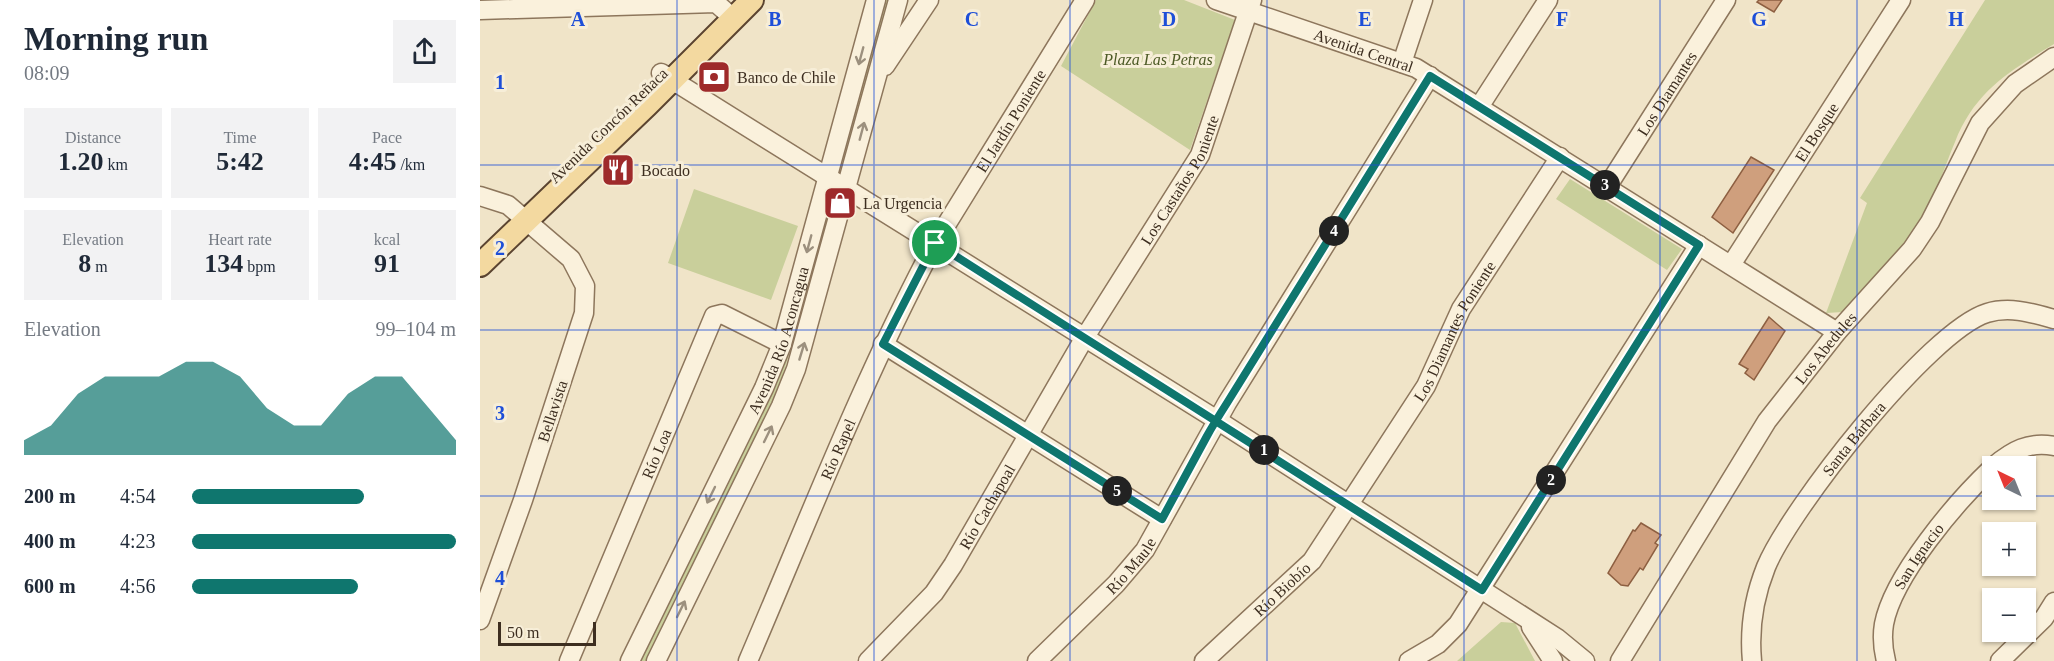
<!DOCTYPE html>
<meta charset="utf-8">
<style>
:root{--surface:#fff;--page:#f2f2f3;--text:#1f2937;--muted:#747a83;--accent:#0f766e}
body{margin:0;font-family:Georgia,serif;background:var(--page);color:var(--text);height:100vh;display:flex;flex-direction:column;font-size:22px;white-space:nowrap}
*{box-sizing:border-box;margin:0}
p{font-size:20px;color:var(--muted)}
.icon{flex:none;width:33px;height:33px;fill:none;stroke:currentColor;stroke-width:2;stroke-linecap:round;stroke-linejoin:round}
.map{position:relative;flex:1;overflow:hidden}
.details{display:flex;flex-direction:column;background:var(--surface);width:480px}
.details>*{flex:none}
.needle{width:39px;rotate:317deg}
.fabs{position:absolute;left:1502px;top:456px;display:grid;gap:12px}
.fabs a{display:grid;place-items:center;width:54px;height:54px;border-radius:0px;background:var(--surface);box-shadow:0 2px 4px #0004;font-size:30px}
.scale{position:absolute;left:18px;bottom:15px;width:98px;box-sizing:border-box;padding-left:6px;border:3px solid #3d2e20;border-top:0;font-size:16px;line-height:21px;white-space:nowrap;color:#3d2e20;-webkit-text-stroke:4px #f7eed8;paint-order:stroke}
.pin{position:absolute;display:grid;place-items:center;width:51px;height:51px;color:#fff;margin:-26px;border:3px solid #fff;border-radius:50%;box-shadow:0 2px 6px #0007}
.km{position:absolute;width:30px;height:30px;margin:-15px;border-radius:50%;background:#222;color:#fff;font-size:16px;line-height:30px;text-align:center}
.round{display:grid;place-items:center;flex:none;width:63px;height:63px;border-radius:0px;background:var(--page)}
.headline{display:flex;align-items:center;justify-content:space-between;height:102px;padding:0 24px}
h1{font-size:33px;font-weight:800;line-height:45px}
.figures{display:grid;grid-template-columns:repeat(3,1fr);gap:9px;height:102px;padding:6px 24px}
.figures div{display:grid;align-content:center;border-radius:0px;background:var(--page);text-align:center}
.figures b{font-size:26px;font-weight:800}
.figures small{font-size:16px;font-weight:400}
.figures p{font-size:16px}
.chart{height:168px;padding:12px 24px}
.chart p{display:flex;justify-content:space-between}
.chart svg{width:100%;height:108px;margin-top:6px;fill:var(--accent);opacity:.7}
ul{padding:0 24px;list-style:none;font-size:20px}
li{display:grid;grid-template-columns:96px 72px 1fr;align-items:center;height:45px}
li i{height:15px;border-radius:8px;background:var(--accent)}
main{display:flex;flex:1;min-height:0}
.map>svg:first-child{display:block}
</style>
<main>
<section class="details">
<div class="headline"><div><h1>Morning run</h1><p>08:09</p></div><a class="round"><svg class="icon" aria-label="share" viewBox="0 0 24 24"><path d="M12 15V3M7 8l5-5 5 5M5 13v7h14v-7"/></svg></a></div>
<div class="figures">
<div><p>Distance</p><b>1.20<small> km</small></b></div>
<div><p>Time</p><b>5:42</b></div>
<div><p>Pace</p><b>4:45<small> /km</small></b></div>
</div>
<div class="figures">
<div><p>Elevation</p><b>8<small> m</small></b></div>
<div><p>Heart rate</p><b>134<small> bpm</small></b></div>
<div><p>kcal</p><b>91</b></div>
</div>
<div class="chart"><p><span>Elevation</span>99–104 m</p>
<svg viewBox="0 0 160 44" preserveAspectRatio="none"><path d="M0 44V38L10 32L20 19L30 12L40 12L50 12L60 6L70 6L80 12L90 25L100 32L110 32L120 19L130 12L140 12L150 25L160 38V44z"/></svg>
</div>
<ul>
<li><b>200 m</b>4:54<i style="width:65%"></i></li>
<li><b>400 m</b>4:23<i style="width:100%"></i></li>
<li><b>600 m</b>4:56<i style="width:63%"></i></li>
</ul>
</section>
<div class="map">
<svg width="1574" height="661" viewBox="0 0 1574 661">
<rect width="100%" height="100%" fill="#f0e4c8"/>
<path fill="#c9cf9b" d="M402,0H413L365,164L360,158Z
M616,0H704L755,20L710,150L581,66Z
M1505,0H1574V44C1530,71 1495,91 1475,142C1461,175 1451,212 1429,241C1410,266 1385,289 1363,312L1346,313L1387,203L1380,198Z
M1090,179L1202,249L1187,270L1076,199Z
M214,189L318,226L291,300L188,263Z
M349,191L357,198L296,397L166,661H159L292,390Z
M1021,622L1035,623L1055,661H977Z"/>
<path fill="#cf9f7d" stroke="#8d5f41" stroke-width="1.5" d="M1279,0H1302L1294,12L1277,2Z
M1271,157L1294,170L1253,233L1232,217Z
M1289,317L1305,331L1274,380L1265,373L1268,369L1259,364Z
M1161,523L1181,535L1175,543L1178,545L1163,570L1160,568L1148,586L1141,585L1128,573L1153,530L1155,531Z"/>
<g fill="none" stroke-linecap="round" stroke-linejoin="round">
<g stroke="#8d765c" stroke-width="21">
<g id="minor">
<path id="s1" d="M736,0L936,68L1357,332"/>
<path d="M0,10L236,3L253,18"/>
<path d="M922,63L943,0"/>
<path d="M405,66L449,0"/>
<path d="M181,73L737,420L1077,638L1105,661"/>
<path d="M999,107L1068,0"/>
<path id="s2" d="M1127,187L1246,0"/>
<path d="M0,196L28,205L91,259L105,286L104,313L43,500L0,620"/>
<path id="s3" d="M1251,265L1421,0"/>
<path d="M403,344L682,519"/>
<path d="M1514,466C1532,451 1549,441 1574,446"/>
<path d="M1051,627L1073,661"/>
<path id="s4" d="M89,661L234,316L242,314L302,344"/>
<path id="s5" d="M150,661L284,388L302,344L396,0"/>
<path d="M176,661L301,406L316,369L418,0"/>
<path id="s6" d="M268,661C328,521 383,378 455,243L605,0"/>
<path id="s7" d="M388,661L454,593L473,565L605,337L720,155L772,0"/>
<path id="s8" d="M557,661L636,584L665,550L747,403L950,76"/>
<path id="s9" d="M724,661L832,561L946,386L981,309L1080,157"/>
<path d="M929,661L958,644L978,624L1219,245"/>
<path id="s10" d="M1140,661L1287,421L1357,332L1432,249L1450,222L1500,123L1535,84L1574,57"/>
<path id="s11" d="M1272,661C1269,629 1274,597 1286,567C1310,509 1449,331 1507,313C1530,306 1552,313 1574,319"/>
<path id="s12" d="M1406,661C1403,649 1402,636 1404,624C1413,576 1476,502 1512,468"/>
<path d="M1520,661L1564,618L1574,602"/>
</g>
</g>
<g stroke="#5b4430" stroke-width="26">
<path id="major" d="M0,265L167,105L272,0"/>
</g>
<use href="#minor" stroke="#faf1dc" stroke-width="18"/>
<use href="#major" stroke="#f3d9a0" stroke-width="22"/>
</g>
<defs><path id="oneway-shaft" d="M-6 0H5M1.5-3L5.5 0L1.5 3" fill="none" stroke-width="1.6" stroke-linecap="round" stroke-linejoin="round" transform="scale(1.5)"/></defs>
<g stroke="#9c907e">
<use href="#oneway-shaft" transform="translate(381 56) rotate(105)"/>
<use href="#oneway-shaft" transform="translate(382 131) rotate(-75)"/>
<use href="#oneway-shaft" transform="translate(329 244) rotate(105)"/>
<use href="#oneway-shaft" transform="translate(322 351) rotate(-73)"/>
<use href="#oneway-shaft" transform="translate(288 434) rotate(-64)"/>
<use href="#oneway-shaft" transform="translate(231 495) rotate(116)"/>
<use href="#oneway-shaft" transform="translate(201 609) rotate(-64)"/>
</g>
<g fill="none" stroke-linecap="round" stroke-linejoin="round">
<g stroke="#fff" stroke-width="12">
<path id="route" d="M455,243L1002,590L1219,245L950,76L747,403C740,414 733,425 727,436L682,519L403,344L455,243"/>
</g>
<use href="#route" stroke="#0f766e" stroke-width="8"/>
</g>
<path fill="none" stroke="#1d4ed8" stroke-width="1.5" stroke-opacity="0.55" d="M197,0V661M394,0V661M590,0V661M787,0V661M984,0V661M1180,0V661M1377,0V661M0,165H1574M0,330H1574M0,496H1512M1545,496H1574"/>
<defs>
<g id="bank-square" transform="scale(1.725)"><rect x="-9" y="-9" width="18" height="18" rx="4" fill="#9e2a2b" stroke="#f7eed8"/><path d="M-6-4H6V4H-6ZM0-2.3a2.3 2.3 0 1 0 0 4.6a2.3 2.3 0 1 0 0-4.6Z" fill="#fff"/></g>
<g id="restaurant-square" transform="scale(1.725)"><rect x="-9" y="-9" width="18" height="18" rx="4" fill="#9e2a2b" stroke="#f7eed8"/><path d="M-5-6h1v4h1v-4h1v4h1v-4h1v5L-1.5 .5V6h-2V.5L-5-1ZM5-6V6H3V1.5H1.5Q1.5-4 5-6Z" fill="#fff"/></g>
<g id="shop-square" transform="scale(1.725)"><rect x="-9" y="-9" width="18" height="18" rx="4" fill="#9e2a2b" stroke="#f7eed8"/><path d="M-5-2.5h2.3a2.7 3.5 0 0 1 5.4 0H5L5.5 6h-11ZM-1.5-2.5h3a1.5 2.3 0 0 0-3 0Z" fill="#fff"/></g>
</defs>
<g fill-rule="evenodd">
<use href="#bank-square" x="234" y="77"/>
<use href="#restaurant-square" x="138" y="170"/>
<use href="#shop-square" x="360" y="203"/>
</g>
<g text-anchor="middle" stroke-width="6" stroke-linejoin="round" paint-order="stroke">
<g font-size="16" fill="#3d2e20" stroke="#f7eed8">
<text dy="6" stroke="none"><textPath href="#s1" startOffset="156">Avenida Central</textPath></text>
<text dy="6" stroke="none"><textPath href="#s2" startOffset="111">Los Diamantes</textPath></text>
<text dy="6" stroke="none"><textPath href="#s6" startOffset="602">El Jardín Poniente</textPath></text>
<text transform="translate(128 125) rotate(-44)" y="6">Avenida Concón Reñaca</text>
<text dy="6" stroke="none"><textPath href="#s3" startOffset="158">El Bosque</textPath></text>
<text dy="6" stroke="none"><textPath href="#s7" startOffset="576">Los Castaños Poniente</textPath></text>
<text dy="6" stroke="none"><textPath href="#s9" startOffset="418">Los Diamantes Poniente</textPath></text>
<text dy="6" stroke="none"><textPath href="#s5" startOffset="354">Avenida Río Aconcagua</textPath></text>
<text dy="6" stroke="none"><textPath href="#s10" startOffset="375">Los Abedules</textPath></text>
<text transform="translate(72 411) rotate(-72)" y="6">Bellavista</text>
<text dy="6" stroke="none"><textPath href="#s11" startOffset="252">Santa Bárbara</textPath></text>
<text dy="6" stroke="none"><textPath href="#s6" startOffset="230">Río Rapel</textPath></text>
<text dy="6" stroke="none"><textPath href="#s4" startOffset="225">Río Loa</textPath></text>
<text dy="6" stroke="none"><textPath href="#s7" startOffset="196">Río Cachapoal</textPath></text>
<text dy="6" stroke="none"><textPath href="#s12" startOffset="114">San Ignacio</textPath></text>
<text dy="6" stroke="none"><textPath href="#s8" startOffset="134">Río Maule</textPath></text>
<text dy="6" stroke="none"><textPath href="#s9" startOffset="106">Río Biobío</textPath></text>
</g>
<g font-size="16" font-style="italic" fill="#4d5a26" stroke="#f7eed8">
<text x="678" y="65">Plaza Las Petras</text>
</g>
<g font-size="16" fill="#3d2e20" stroke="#f7eed8" text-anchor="start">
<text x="257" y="83">Banco de Chile</text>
<text x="161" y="176">Bocado</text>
<text x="383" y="209">La Urgencia</text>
</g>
</g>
<g font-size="20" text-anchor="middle" font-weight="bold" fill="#1d4ed8" stroke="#f7eed8" stroke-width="6" stroke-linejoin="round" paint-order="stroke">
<text x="98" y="26">A</text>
<text x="295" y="26">B</text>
<text x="492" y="26">C</text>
<text x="689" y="26">D</text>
<text x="885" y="26">E</text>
<text x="1082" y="26">F</text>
<text x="1279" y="26">G</text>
<text x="1476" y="26">H</text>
<text x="20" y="89">1</text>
<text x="20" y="255">2</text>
<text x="20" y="420">3</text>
<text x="20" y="585">4</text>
</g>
</svg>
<div class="fabs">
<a><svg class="needle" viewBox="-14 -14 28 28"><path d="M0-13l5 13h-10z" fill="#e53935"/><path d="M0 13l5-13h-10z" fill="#747a83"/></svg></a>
<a>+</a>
<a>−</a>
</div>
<div class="scale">50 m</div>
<div class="pin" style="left:455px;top:243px;background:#1e9e55"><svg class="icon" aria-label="arrive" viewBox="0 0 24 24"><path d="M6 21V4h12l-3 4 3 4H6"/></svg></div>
<b class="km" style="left:784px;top:450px">1</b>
<b class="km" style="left:1071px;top:480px">2</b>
<b class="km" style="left:1125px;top:185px">3</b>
<b class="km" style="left:854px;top:231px">4</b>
<b class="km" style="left:637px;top:491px">5</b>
</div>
</main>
